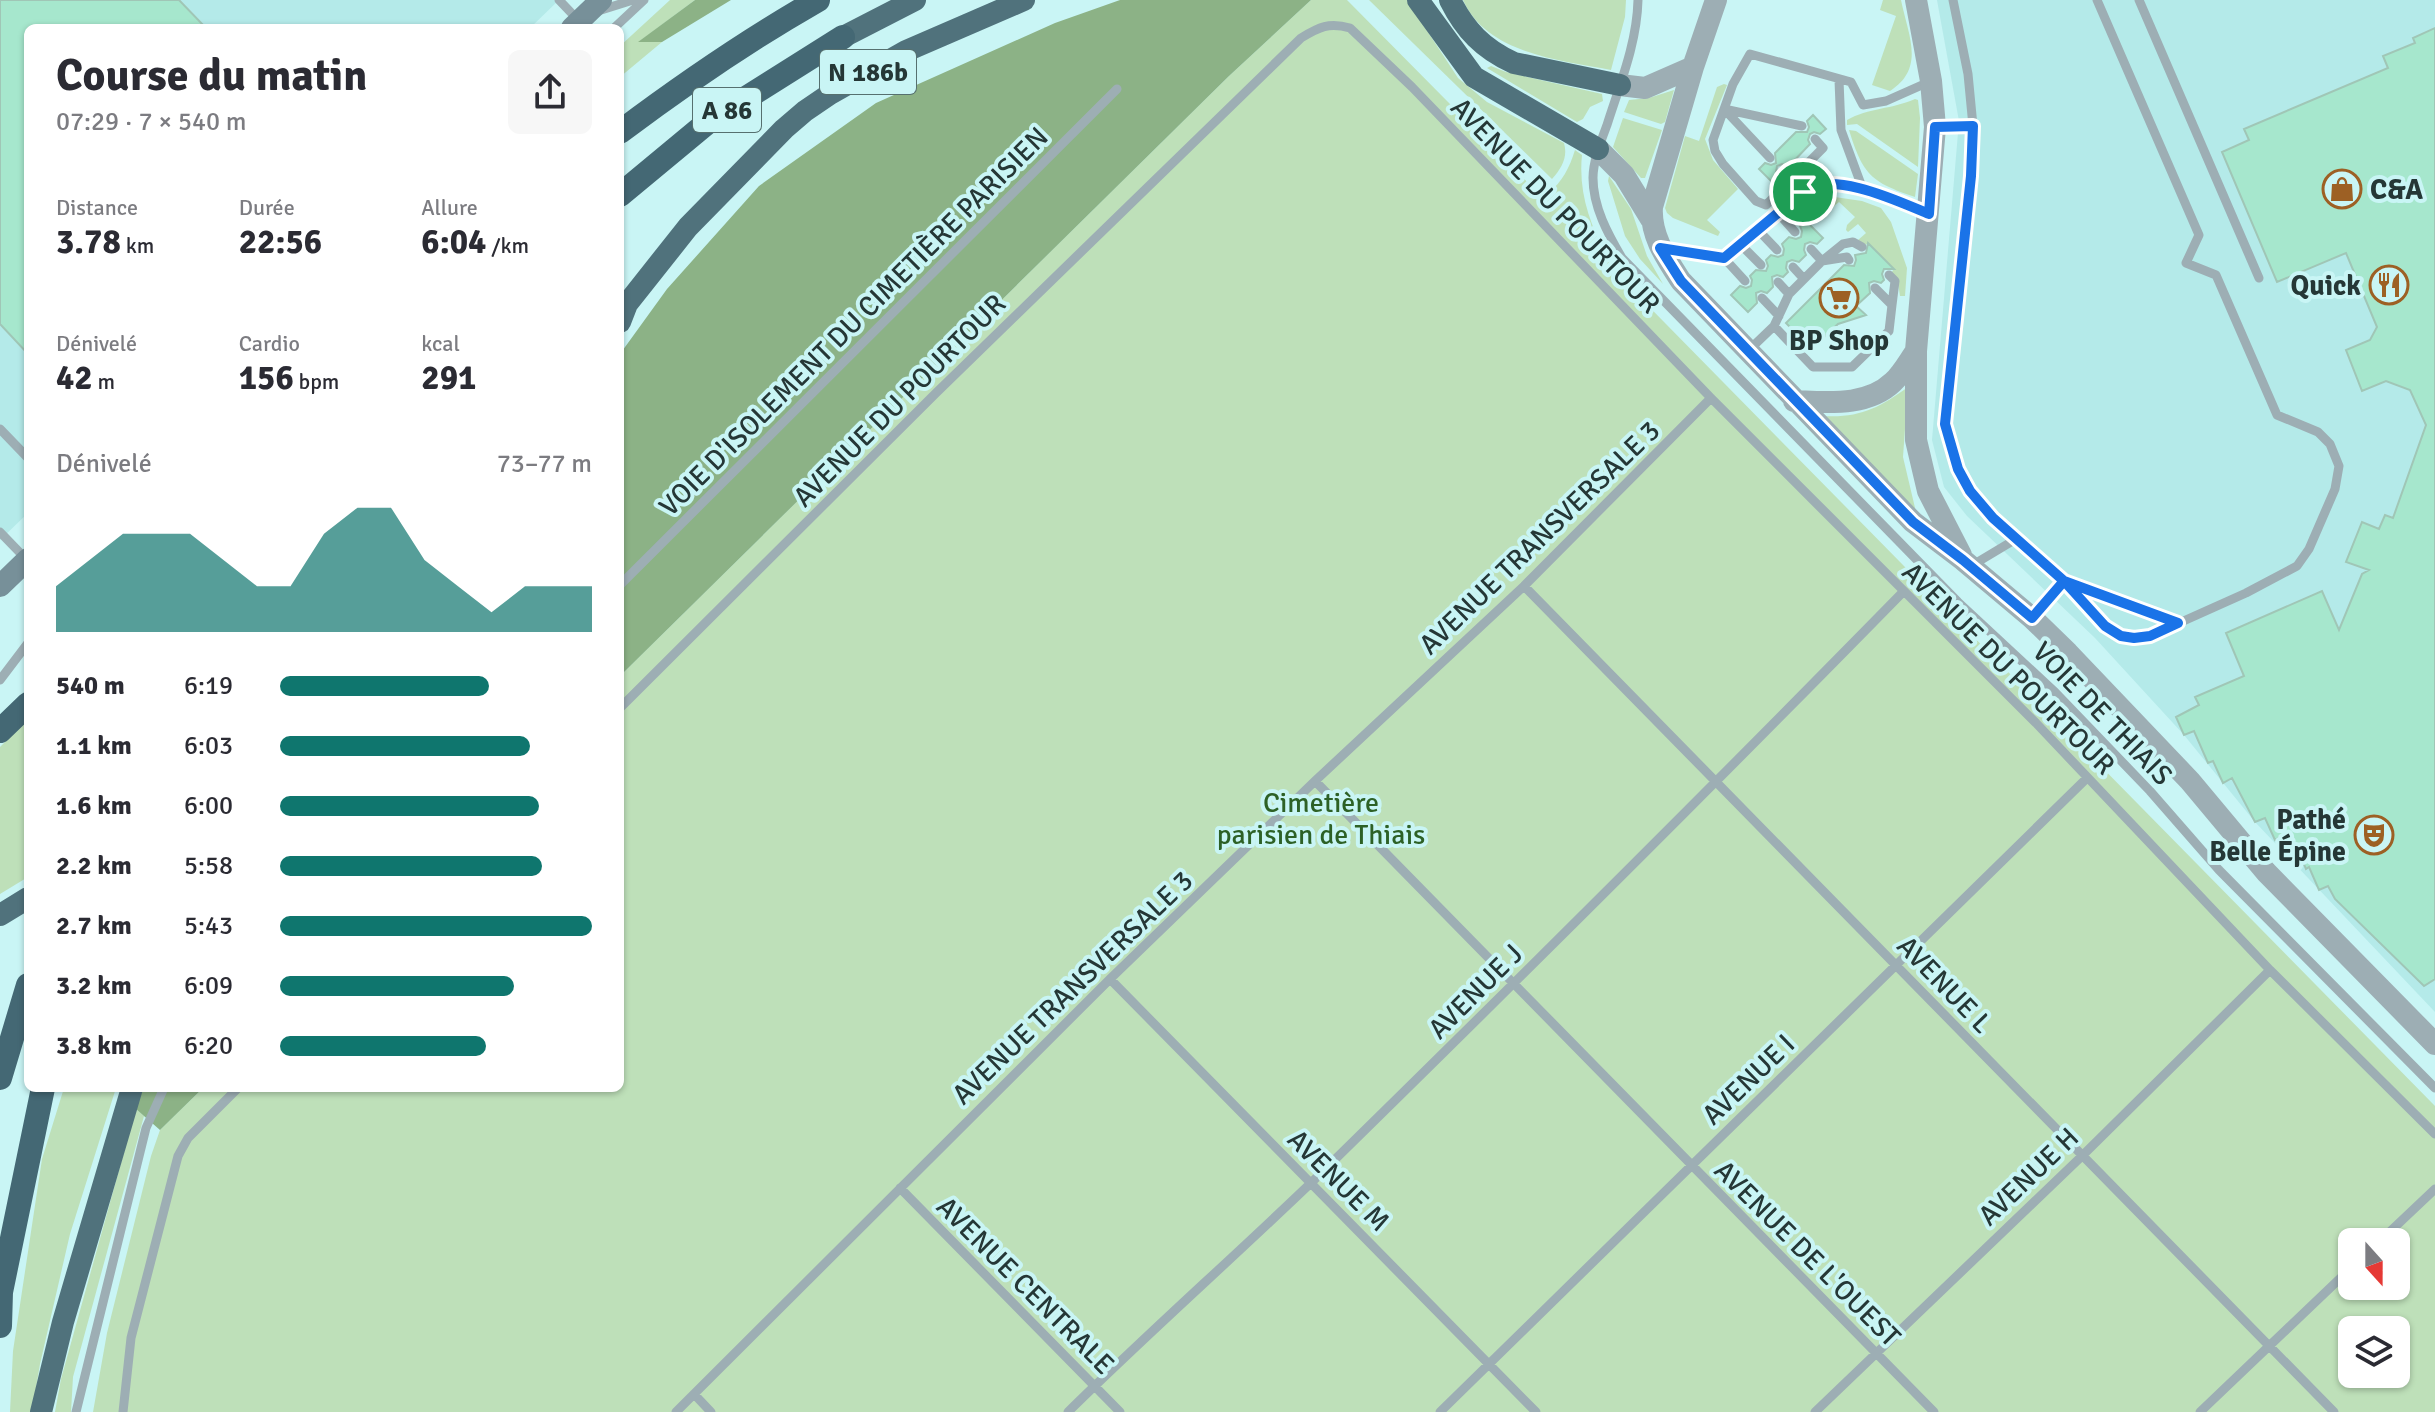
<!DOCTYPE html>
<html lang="fr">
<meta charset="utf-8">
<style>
:root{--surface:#fff;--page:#f7f7f7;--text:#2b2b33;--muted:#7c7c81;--accent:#0f766e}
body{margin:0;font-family:Signika,sans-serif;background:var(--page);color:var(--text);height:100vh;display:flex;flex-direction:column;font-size:30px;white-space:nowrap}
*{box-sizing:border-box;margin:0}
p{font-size:26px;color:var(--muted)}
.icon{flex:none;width:44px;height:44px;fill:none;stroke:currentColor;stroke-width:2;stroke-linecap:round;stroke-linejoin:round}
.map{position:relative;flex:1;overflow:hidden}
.panel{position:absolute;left:24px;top:24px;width:600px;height:1068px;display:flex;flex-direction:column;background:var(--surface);border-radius:12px;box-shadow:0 2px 6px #0004}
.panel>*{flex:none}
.needle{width:52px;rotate:159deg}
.buttons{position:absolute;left:2338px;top:1228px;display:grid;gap:16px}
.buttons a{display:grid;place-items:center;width:72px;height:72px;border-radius:12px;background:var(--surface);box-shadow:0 2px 6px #0004;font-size:40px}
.pin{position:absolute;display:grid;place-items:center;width:68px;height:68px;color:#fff;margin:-34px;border:4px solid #fff;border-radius:50%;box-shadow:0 2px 8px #0007}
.round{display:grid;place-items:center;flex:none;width:84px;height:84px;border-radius:12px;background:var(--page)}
.summary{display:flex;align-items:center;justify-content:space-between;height:136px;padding:0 32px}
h1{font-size:44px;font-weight:700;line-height:60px}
.stats{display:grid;grid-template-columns:repeat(3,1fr);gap:12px;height:136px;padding:8px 32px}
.stats div{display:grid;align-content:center}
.stats b{font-size:34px;font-weight:700}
.stats small{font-size:22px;font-weight:400}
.stats p{font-size:22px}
.chart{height:224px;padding:16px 32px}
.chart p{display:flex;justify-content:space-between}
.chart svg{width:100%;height:144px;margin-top:8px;fill:var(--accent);opacity:.7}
ul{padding:0 32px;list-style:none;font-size:26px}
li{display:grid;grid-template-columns:128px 96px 1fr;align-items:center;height:60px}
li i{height:20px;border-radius:10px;background:var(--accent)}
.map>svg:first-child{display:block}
</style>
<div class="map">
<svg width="2435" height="1412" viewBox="0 0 2435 1412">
<rect width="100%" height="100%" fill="#c9f5f5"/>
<path fill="#b4eae9" d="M0,0H559L530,28H28V513L0,540Z
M1937,0H2435V1012L2255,822L2184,735L2095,638L1967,516L1944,487L1932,440L1959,121Z"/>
<path fill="#bee0b9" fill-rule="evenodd" d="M670,0H695L640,41L662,42L620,77V46Z
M1311,0H1347L1541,196L1544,191L1548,194C1563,180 1569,169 1575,150L1582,155C1578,194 1591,228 1610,262L1608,265L2435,1106V1412H93L107,1333L151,1156L160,1130L203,1088H620V676L1229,76ZM2352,1242H2396V1286H2352ZM2352,1330H2396V1374H2352Z
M1369,0H1407L1458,78L1487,102L1564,143C1568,157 1562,168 1552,179Z
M1463,0H1626L1625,17L1611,70C1560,60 1487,54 1463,0Z
M1883,0H1901C1908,35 1926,68 1890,91L1872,85L1896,16L1880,10Z
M1491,66L1506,72L1602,94L1603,101L1590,107L1583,119L1577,122L1487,68Z
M1724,84L1727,85L1705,139L1713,160L1738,189L1707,220L1720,232L1718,236L1673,218L1667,213L1665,208L1685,136L1699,141L1717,87Z
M1674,90L1665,122L1661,124L1624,112L1629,100L1649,98Z
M1915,99L1918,100L1920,118L1918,167L1857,124L1847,125V120C1868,108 1893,109 1915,99Z
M1623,118L1662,130L1645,178H1641L1613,147Z
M1849,130L1856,131L1918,174L1915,197C1871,182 1863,175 1849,130Z
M1609,176L1631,209L1647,256L1663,284L1640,259L1625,236L1608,181Z
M1821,195L1862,201L1881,208L1891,222L1907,268L1905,296H1900L1898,283L1891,273L1894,269L1868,243L1864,246L1857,241L1866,233L1858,224L1848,232L1846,230L1847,225L1855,217L1839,202L1827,212L1817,202Z
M1908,387L1903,457L1916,512L1823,416C1860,418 1879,408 1908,387Z
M28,719V877L0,894V747Z
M64,1088H116L70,1234L40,1364L32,1412H10L13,1351L42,1159Z
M136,1109L144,1116L73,1377L71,1412H55L61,1379Z"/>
<path fill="#8cb286" d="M695,0H731L662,42H638Z
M1120,0H1311L1229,76L620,676V354L667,289L759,186L876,103L1055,23Z
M143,1088H203L160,1130L136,1109Z"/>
<path fill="#a6e7cd" stroke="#a0c6b6" stroke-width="2" d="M0,0H179L206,28H28V354L0,324Z
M2435,28V979L2424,986L2335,899L2328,886L2319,890L2309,867L2306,869L2300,855L2290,860L2280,837L2275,840L2265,818L2255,822L2232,778L2223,783L2213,761L2208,763L2194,731L2184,735L2176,717L2199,705L2195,697L2244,676L2226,633L2322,591L2339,630L2362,574L2369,570L2346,562L2362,522L2379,529L2385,515L2393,518L2426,425L2410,390L2386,381L2362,391L2346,350L2370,340L2377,327L2346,253L2277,282L2222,152L2249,140L2244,129L2388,68L2383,56L2415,43L2413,38Z
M1813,115L1826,129L1820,134L1814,132L1810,134L1808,140L1810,144L1789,166L1782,164L1777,166L1776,172L1778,177L1772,182L1759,169L1765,163L1771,165L1776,163L1775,153L1796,132H1807L1809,127L1807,121Z
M1806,221L1823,238L1817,244L1810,242L1805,244L1804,250L1806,255L1799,262L1792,260L1787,262L1786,268L1788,272L1783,277L1777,275L1772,277L1773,287L1767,293L1761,291L1756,293L1757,303L1748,312L1731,295L1740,286L1746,288L1751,286L1752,280L1750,276L1756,270L1766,271L1768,266L1766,260L1771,255L1778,257L1783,255L1784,249L1782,244L1789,237L1796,239L1801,237L1802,231L1800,226Z
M1868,243L1894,269H1884L1882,274L1884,280L1881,283L1874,281L1869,283L1870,293L1856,306L1866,315L1838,324L1811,349L1786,323L1844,265L1854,266L1856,260L1855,255L1866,253Z"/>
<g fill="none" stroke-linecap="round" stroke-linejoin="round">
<path stroke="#9daeb4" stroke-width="9" d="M559,0L579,21
M1638,0C1637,43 1620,84 1607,125C1601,141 1593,161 1593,178C1593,207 1608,234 1622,258L1958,602L2055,692L2150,791L2219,870L2435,1088
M1953,0L1968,74L1973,126L1971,176L1945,424C1951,446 1956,468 1968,488C1992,527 2035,551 2066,583C2083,600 2098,625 2120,635C2130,639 2140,637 2150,636L2246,593L2297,566L2309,549L2335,489L2339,466L2330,444L2318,432L2277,415L2216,275L2186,263L2199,235L2097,0
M2139,0L2259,278
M598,11L633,0
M614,28L644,0
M1839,80L1841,130L1862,187L1926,213
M1724,109L1802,126
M1724,109L1770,158
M1937,127L1973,126
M1815,139L1823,148L1766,205L1756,201L1723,164L1715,151L1713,140L1733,84L1750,54L1851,82L1863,105L1886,101L1931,81
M1783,171L1803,192
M1778,213L1795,232
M1758,230L1777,250
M1740,244L1761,265
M1664,248L1724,258L1745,281
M1811,249L1822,261
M1724,258L1809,187L1815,185L1862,187
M1822,261L1847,257L1849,260
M1793,267L1804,279
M1889,275L1895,281L1892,305
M1778,282L1789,294
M1762,298L1779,316
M1774,326L1813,367H1852L1889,331L1892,305L1875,288
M1749,350L1774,326L1789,294L1822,261L1843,244L1853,242L1862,247
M0,429L28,458
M0,532L27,560
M1971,566L2016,539
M2068,582L2178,623
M620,585L1117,89
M1524,586L2334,1412
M2033,617L2064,581
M0,680L28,643
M620,708L936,393L1301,38C1319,27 1329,22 1350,28L1412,87L1711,398L2036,723L2270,970L2435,1134
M1315,781L1934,1412
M1110,979L1536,1412
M900,1188L1120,1412
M2379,1242L2435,1189
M694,1394L711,1412
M76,1412L146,1128L164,1088
M123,1412L131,1338L178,1156L188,1138L238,1088
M676,1412L1110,979L1315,781L1524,586L1711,398
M1068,1412C1148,1333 1233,1258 1314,1180C1512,986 1709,790 1903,592
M1440,1412L2087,778
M1815,1412L2082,1156L2270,970
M2200,1412L2352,1267"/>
<path stroke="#9daeb4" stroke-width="22" d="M1716,0L1693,67L1652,207C1650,235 1666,258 1681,281L1913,522L1963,560L2032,618L2068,653L2190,781L2266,872L2435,1044
M1916,0L1931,81L1935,127L1916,351V440L1928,491L1961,555
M1620,85L1645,88L1693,67
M1598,149L1624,175L1651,219
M1794,401C1827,402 1867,407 1893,382C1902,374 1909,361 1916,351"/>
<path stroke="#779099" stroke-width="22" d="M572,28L601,0
M0,586L28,559"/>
<path stroke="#50727c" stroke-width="22" d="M1418,0L1474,77L1598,149
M1450,0C1465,30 1483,49 1514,63L1620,85
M843,37L915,0
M620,322L627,304L688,227L784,129L805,111L830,94L906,51L1024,0
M0,915L28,898
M41,1412L63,1322L132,1088"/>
<path stroke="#446874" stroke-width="24" d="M620,132C684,84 748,40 818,0
M620,195L708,122L843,37
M0,731L28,704
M0,1078L28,985
M0,1326L1,1292L43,1088"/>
</g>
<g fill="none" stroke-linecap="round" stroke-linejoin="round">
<g stroke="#fff" stroke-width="16">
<path id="route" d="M1803,192L1724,258L1660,248L1681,281L1913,522L1963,560L2032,618L2064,581L2178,623L2150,636L2134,638L2121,636L2105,626L2064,581L1993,518L1970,491L1958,469L1945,424L1971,176L1973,126L1935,127L1929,214C1900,202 1831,169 1803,192"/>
</g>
<use href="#route" stroke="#1a73e8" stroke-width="10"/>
</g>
<defs>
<g id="shop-ring" transform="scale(2)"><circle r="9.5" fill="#c9f5f5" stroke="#9d6024" stroke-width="1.5"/><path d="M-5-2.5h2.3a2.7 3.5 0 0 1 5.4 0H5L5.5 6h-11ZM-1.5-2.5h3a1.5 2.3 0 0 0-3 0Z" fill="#9d6024"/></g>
<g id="restaurant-ring" transform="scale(2)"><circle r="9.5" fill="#c9f5f5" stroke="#9d6024" stroke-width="1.5"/><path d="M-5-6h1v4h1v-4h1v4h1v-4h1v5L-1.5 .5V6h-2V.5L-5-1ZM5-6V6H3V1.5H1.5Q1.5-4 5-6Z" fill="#9d6024"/></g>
<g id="supermarket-ring" transform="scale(2)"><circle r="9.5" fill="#c9f5f5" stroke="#9d6024" stroke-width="1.5"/><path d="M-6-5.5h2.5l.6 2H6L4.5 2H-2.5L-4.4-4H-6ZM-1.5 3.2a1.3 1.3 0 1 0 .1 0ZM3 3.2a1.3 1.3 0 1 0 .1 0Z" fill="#9d6024"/></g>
<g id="theatre-ring" transform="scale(2)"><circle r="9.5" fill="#c9f5f5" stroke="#9d6024" stroke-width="1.5"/><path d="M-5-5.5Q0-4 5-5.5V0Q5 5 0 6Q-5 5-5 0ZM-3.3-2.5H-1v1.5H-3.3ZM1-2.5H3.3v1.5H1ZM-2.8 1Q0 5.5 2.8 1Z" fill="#9d6024"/></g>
</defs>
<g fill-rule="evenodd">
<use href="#shop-ring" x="2342" y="189"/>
<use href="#restaurant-ring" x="2389" y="285"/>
<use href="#supermarket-ring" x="1839" y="298"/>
<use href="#theatre-ring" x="2374" y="835"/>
</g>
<g text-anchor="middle" stroke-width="8" stroke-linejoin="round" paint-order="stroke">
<g fill="#c9f5f5" stroke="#56706f" stroke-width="2">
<rect x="820" y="50" width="96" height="44" rx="6"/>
<rect x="693" y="88" width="68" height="44" rx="6"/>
</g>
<g font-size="26" font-weight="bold" fill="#253736">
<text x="868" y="81">N 186b</text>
<text x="727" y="119">A 86</text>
</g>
<g font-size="28" font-weight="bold" fill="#253736" stroke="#c9f5f5" text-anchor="end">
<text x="2370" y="199" text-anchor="start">C&amp;A</text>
<text x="2361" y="295">Quick</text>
<text x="1839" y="350" text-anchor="middle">BP Shop</text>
<text x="2346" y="829">Pathé<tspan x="2346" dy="32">Belle Épine</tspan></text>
</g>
<g font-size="28" fill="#253736" stroke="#c9f5f5">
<text transform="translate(1556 205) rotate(46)" y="10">AVENUE DU POURTOUR</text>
<text transform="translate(853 321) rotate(-45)" y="10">VOIE D'ISOLEMENT DU CIMETIÈRE PARISIEN</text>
<text transform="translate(899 400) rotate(-45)" y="10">AVENUE DU POURTOUR</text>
<text transform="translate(1539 537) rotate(-44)" y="10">AVENUE TRANSVERSALE 3</text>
<text transform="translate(2009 668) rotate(45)" y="10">AVENUE DU POURTOUR</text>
<text transform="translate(2103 713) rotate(46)" y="10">VOIE DE THIAIS</text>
<text transform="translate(1945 984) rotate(46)" y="10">AVENUE L</text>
<text transform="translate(1072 987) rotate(-44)" y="10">AVENUE TRANSVERSALE 3</text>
<text transform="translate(1475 991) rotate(-45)" y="10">AVENUE J</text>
<text transform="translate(1748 1079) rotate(-44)" y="10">AVENUE I</text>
<text transform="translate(2028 1176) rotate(-44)" y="10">AVENUE H</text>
<text transform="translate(1339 1180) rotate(45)" y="10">AVENUE M</text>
<text transform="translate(1808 1253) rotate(45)" y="10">AVENUE DE L'OUEST</text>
<text transform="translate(1026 1285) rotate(45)" y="10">AVENUE CENTRALE</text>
</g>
<g font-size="28" fill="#2d6126" stroke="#c9f5f5">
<text x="1321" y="812">Cimetière<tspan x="1321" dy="32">parisien de Thiais</tspan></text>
</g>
</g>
</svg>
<div class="buttons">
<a><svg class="needle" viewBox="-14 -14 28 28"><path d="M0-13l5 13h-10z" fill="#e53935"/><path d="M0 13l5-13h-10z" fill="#7c7c81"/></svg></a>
<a><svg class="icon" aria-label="layers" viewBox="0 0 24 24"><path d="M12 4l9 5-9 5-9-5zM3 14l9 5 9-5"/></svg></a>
</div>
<div class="pin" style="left:1803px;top:192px;background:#1e9e55"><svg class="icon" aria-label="arrive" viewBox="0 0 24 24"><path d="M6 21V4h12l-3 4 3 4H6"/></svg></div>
<section class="panel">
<div class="summary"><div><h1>Course du matin</h1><p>07:29 · 7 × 540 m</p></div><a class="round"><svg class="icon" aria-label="share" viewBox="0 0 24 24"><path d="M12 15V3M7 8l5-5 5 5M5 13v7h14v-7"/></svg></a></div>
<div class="stats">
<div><p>Distance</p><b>3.78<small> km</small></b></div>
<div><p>Durée</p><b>22:56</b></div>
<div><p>Allure</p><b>6:04<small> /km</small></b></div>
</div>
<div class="stats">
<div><p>Dénivelé</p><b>42<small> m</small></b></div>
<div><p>Cardio</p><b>156<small> bpm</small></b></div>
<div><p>kcal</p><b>291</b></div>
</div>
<div class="chart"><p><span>Dénivelé</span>73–77 m</p>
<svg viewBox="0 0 160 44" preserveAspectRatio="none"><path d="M0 44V30L10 22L20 14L30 14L40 14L50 22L60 30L70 30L80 14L90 6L100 6L110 22L120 30L130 38L140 30L150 30L160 30V44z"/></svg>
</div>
<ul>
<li><b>540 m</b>6:19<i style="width:67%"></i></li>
<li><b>1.1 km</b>6:03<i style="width:80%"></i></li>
<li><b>1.6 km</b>6:00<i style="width:83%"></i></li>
<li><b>2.2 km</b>5:58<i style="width:84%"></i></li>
<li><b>2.7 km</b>5:43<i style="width:100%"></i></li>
<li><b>3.2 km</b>6:09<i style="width:75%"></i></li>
<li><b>3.8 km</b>6:20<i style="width:66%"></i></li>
</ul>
</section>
</div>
